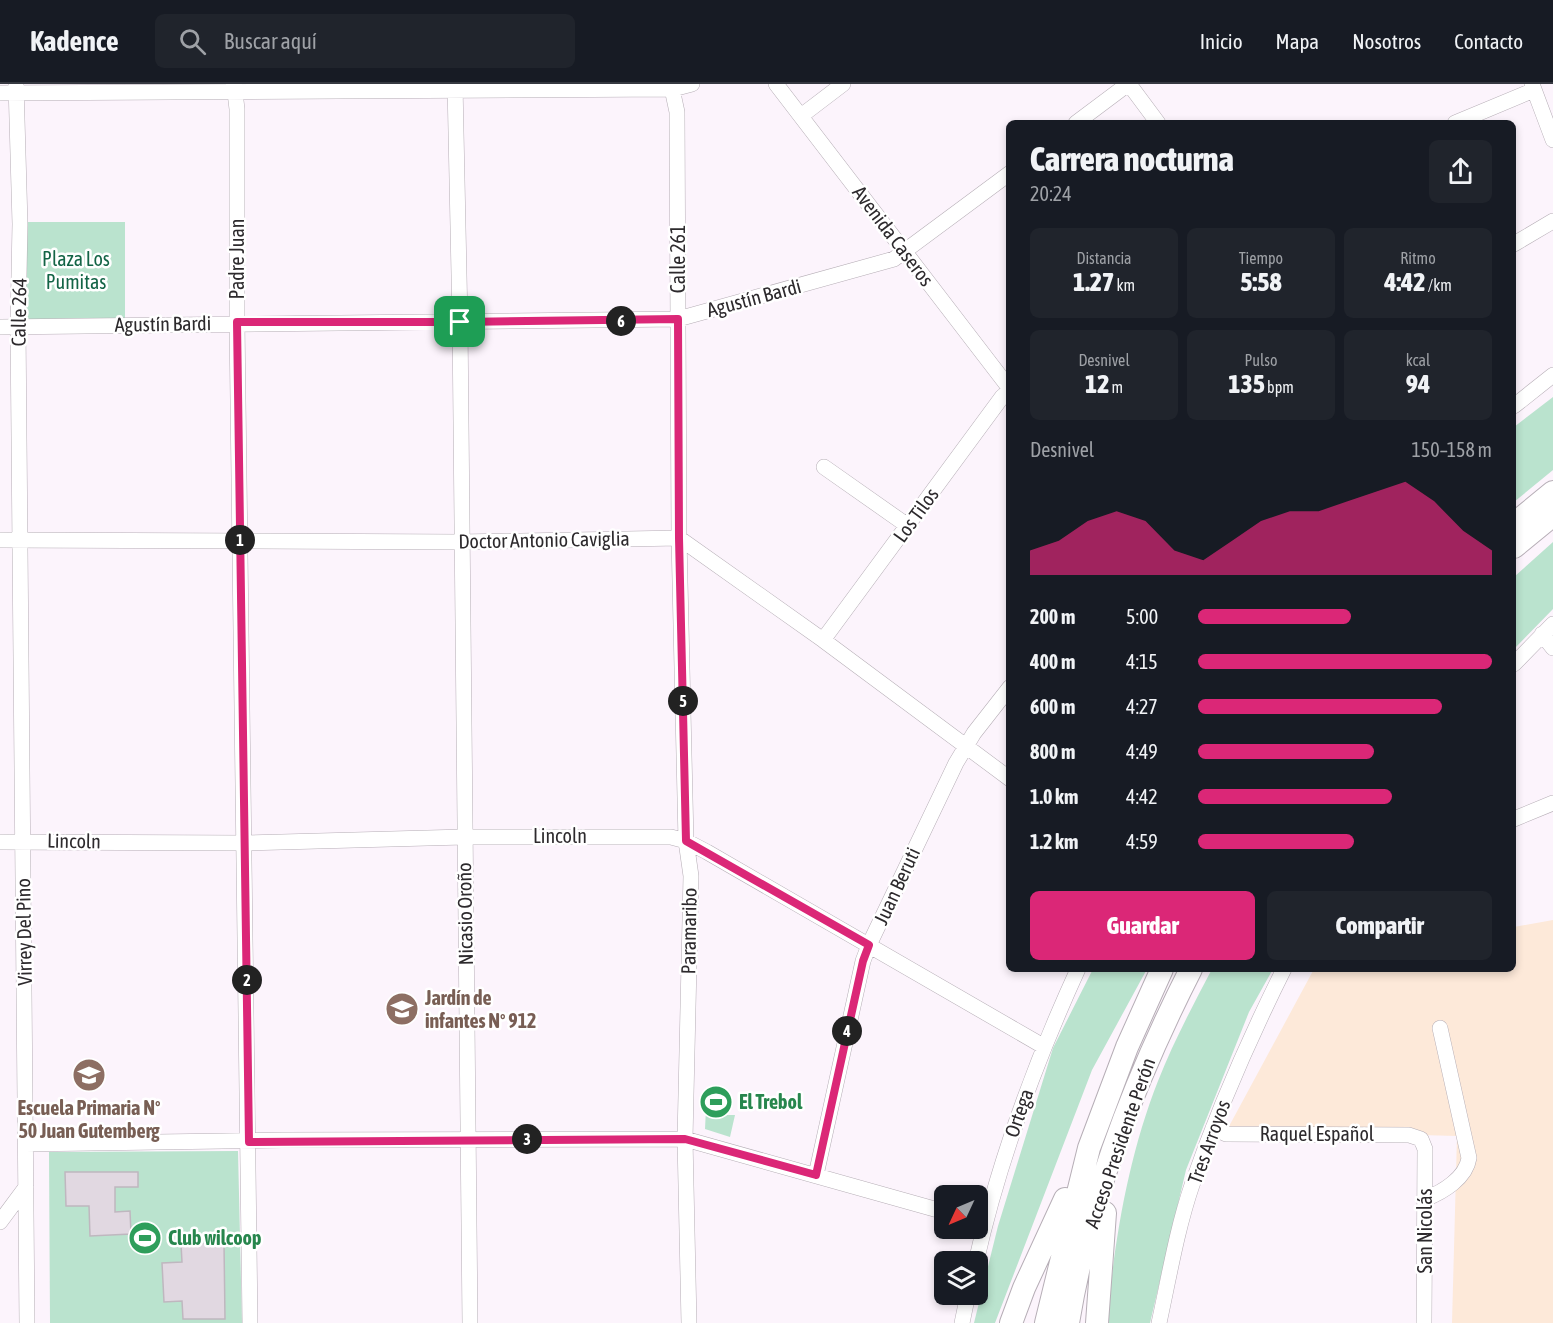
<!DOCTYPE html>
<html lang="es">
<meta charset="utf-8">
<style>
:root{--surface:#171b24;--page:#20242c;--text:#f1f3f6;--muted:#9ea1a6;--line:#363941;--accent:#db2777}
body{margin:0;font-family:"Asap Condensed",sans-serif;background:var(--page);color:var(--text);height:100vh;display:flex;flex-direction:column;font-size:22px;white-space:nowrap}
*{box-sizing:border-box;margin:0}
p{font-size:20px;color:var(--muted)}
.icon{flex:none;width:33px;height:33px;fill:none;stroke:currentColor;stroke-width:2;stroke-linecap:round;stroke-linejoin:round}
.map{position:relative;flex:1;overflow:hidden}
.panel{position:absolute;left:1006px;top:36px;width:510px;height:852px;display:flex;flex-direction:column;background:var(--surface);border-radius:9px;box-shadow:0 3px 9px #0003}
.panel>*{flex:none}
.needle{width:39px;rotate:226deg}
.fabs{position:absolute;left:934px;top:1101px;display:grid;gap:12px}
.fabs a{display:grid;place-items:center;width:54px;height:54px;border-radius:9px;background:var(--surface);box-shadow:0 3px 9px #0003;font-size:30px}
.pin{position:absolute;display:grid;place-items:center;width:51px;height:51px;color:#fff;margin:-26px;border-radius:12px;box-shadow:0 3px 9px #0006}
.km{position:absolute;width:30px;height:30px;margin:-15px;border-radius:50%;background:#222;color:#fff;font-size:16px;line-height:30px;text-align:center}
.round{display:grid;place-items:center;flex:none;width:63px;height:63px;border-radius:9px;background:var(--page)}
.summary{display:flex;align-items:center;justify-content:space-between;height:102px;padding:0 24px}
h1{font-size:33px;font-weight:800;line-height:45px}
.metrics{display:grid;grid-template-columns:repeat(3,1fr);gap:9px;height:102px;padding:6px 24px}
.metrics div{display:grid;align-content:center;border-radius:9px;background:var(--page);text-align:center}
.metrics b{font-size:26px;font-weight:800}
.metrics small{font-size:16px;font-weight:400}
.metrics p{font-size:16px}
.chart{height:168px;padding:12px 24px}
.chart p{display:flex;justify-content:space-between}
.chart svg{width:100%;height:108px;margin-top:6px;fill:var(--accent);opacity:.7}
.primary-button{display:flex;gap:12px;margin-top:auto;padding:12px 24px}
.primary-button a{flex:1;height:69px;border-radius:9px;background:var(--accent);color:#fff;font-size:24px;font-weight:800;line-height:69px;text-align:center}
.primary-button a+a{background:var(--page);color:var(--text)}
ul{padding:0 24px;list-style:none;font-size:20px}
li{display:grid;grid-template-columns:96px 72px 1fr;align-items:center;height:45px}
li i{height:15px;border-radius:8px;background:var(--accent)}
header{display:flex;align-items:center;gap:36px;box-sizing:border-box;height:84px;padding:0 30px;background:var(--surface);border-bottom:2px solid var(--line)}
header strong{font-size:28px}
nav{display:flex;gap:33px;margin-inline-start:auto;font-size:21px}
.search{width:420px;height:54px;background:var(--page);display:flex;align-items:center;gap:15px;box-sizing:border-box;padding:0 21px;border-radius:9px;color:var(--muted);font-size:22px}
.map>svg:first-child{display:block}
</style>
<header>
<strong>Kadence</strong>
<div class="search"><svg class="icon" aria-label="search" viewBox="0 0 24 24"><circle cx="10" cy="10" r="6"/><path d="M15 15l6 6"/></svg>Buscar aquí</div>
<nav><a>Inicio</a><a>Mapa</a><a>Nosotros</a><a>Contacto</a></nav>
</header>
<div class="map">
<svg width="1553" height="1239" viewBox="0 0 1553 1239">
<rect width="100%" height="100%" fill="#fcf4fc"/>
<path fill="#fde9d9" d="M1553,836V1239H1452L1457,1052L1227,1046L1314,885H1514V843Z"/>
<path fill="#bae3ce" d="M26,138H125V235H26Z
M1553,313V386L1514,418V343Z
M1553,458V525L1514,565V493Z
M1093,885H1147L1092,986L995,1239H974L998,1142L1053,964Z
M1212,885H1273L1249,928L1186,1086L1150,1239H1107C1114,1158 1128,1073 1158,997C1173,959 1193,921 1212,885Z
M707,1004H726V1031H735L730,1053L705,1045Z
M238,1067L242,1239H50L49,1068Z"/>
<path fill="#e1d8e1" stroke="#bfb7bf" stroke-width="1.5" d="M65,1088H138V1103H115V1128L130,1127L131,1150L90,1152L89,1122H66Z
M224,1159L225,1235H183L182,1217L164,1218L162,1179L182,1178L181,1160Z"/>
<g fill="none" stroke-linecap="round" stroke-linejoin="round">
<g stroke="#b6aeb6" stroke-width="16">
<path id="minor" d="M16,0L20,140L18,242L27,1239
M234,0L237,25V239L250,1239
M455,0L460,238L470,1239
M671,0L677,28L679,454L686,757L691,792L685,1055L689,1239
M776,0L1010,305
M1129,0L1158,39
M1532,0L1553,56
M0,9L673,5L692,0
M801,32L843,0
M1076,39L1128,0
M1455,39L1534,6
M1514,160L1553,137
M0,243L678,235L894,175L1010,89
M1514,322L1553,291
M824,383L908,442
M0,456L461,458L679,454L823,556L1010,695
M1542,550L1553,564
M823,556L1002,313L1010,306
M1514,580L1553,540
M1514,735L1553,719
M0,758L246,759L464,753H671L686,757L707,768L1043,962
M1213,1044L1226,1050L1409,1051L1421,1055L1425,1065L1424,1239
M26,1060L282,1056L685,1055L945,1128
M816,1091L863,877L869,861L956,679L974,649L1010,603
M1425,1115C1443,1108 1466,1094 1469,1074L1440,944
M0,1138L26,1103
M976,1178C999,1076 1035,979 1078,885
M962,1239L968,1210
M1159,1239C1169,1193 1177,1145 1192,1101C1218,1026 1249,955 1284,885"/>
</g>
<g stroke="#b6aeb6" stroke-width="24">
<path id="highway" d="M1514,440L1553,408
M1514,463L1553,431
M1011,1239L1024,1204L1065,1115
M1046,1239L1089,1064L1127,963L1162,885
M1068,1239C1088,1116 1135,995 1191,885
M1097,1239L1105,1129"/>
</g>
<use href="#minor" stroke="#fff" stroke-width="15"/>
<use href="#highway" stroke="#fff" stroke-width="22"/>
</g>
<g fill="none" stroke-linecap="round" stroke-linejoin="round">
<g stroke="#fff" stroke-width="12">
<path id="route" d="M678,235L679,454L686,757L869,861L863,877L816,1091L685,1055L249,1058L237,238H460Z"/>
</g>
<use href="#route" stroke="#db2777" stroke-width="8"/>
</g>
<defs>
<g id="school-disc" transform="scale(1.725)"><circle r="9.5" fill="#8d6e63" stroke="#fff"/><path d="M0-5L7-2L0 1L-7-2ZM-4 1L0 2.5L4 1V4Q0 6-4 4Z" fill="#fff"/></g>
<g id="stadium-disc" transform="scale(1.725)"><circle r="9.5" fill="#2e9e5b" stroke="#fff"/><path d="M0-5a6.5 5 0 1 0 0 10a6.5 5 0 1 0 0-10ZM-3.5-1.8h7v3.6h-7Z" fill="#fff"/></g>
</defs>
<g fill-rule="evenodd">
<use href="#school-disc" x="402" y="925"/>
<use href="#school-disc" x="89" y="991"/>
<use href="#stadium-disc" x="716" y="1018"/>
<use href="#stadium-disc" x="145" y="1154"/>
</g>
<g text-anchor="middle" stroke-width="5" stroke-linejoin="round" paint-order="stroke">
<g font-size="20" fill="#2d2a2d" stroke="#fff">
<text transform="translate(893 152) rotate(53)" y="7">Avenida Caseros</text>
<text transform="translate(237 175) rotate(-90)" y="7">Padre Juan</text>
<text transform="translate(678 175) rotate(-90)" y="7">Calle 261</text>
<text transform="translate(754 214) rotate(-15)" y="7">Agustín Bardi</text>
<text transform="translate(19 228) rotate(-89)" y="7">Calle 264</text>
<text transform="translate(163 240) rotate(-1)" y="7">Agustín Bardi</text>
<text transform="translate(916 431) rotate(-54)" y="7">Los Tilos</text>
<text transform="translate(544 456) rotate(-1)" y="7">Doctor Antonio Caviglia</text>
<text x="560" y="759">Lincoln</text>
<text transform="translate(74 757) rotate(1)" y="7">Lincoln</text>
<text transform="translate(897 802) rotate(-65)" y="7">Juan Beruti</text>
<text transform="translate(465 830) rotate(-91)" y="7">Nicasio Oroño</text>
<text transform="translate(689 847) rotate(-89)" y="7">Paramaribo</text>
<text transform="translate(24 848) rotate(-91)" y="7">Virrey Del Pino</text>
<text transform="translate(1019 1029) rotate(-71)" y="7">Ortega</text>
<text x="1317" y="1057">Raquel Español</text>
<text transform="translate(1209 1058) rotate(-70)" y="7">Tres Arroyos</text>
<text transform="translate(1120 1059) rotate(-71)" y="7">Acceso Presidente Perón</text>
<text transform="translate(1425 1147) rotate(-90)" y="7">San Nicolás</text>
</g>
<g font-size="20" fill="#136446" stroke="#fff">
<text x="76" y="182">Plaza Los<tspan x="76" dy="23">Pumitas</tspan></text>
</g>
<g font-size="20" font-weight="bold" fill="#785e54" stroke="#fff" text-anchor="start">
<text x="425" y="921">Jardín de<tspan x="425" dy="23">infantes N° 912</tspan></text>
<text x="89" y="1031" text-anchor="middle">Escuela Primaria N°<tspan x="89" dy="23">50 Juan Gutemberg</tspan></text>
</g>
<g font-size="20" font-weight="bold" fill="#27864d" stroke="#fff" text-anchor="start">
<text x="739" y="1025">El Trebol</text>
<text x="168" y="1161">Club wilcoop</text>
</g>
</g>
</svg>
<div class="fabs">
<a><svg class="needle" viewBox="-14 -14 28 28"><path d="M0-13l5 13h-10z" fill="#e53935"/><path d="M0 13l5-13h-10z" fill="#9ea1a6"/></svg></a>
<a><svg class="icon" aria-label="layers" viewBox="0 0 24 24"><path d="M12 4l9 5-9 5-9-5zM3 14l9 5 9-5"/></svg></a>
</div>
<div class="pin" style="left:460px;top:238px;background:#1e9e55"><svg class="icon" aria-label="arrive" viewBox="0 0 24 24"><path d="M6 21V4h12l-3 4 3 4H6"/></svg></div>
<b class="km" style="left:240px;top:456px">1</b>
<b class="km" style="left:247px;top:896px">2</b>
<b class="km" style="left:527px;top:1055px">3</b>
<b class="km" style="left:847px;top:947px">4</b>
<b class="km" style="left:683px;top:617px">5</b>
<b class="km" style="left:621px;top:237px">6</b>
<section class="panel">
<div class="summary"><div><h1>Carrera nocturna</h1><p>20:24</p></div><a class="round"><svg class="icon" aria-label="share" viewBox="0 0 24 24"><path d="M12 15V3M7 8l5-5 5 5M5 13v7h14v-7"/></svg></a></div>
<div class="metrics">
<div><p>Distancia</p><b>1.27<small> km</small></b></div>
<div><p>Tiempo</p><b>5:58</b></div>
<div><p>Ritmo</p><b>4:42<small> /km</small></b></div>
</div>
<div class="metrics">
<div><p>Desnivel</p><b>12<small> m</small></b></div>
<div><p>Pulso</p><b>135<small> bpm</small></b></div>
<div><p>kcal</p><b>94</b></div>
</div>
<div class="chart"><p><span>Desnivel</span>150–158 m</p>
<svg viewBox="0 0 160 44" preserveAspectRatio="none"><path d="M0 44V34L10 30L20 22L30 18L40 22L50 34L60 38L70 30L80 22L90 18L100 18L110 14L120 10L130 6L140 14L150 26L160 34V44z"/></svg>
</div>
<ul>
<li><b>200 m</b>5:00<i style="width:52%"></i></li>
<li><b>400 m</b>4:15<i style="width:100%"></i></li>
<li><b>600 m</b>4:27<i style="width:83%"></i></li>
<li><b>800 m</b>4:49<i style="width:60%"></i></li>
<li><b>1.0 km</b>4:42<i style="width:66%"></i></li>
<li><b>1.2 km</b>4:59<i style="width:53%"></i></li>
</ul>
<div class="primary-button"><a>Guardar</a><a>Compartir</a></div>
</section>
</div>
